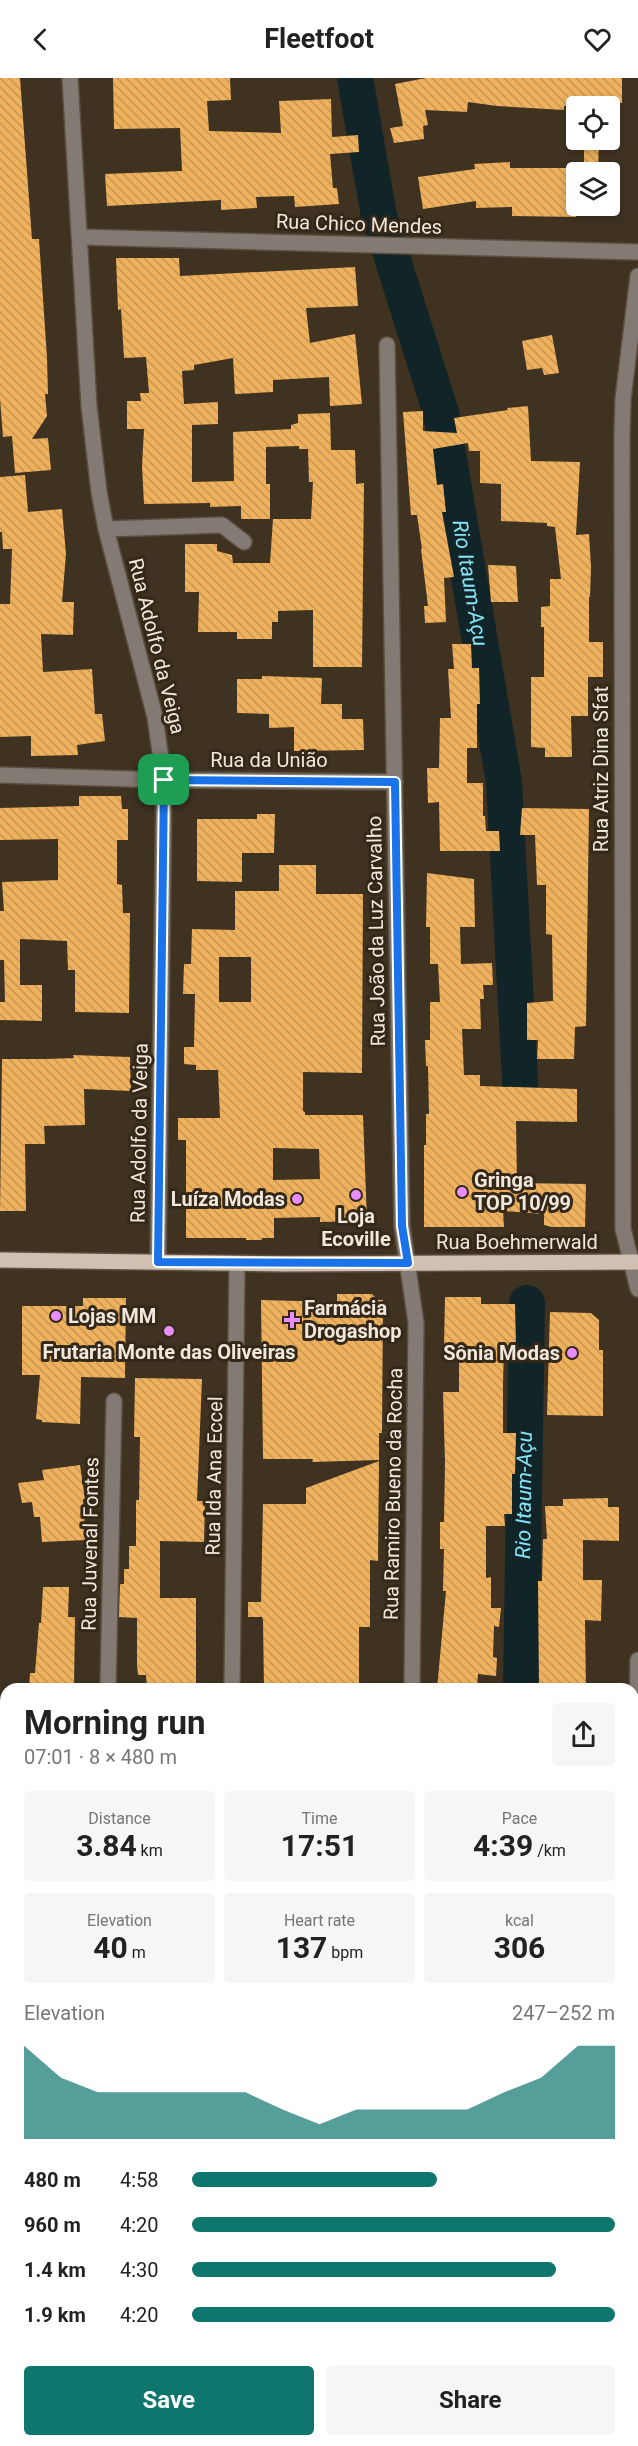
<!DOCTYPE html>
<meta charset="utf-8">
<style>
:root{--surface:#fff;--page:#f6f6f6;--text:#222;--muted:#767676;--accent:#0f766e}
body{margin:0;font-family:Roboto,sans-serif;background:var(--page);color:var(--text);height:100vh;display:flex;flex-direction:column;font-size:22px;white-space:nowrap}
*{box-sizing:border-box;margin:0}
p{font-size:20px;color:var(--muted)}
.icon{flex:none;width:33px;height:33px;fill:none;stroke:currentColor;stroke-width:2;stroke-linecap:round;stroke-linejoin:round}
.map{position:relative;flex:1;overflow:hidden}
.side{position:absolute;left:0px;top:1605px;width:639px;height:764px;display:flex;flex-direction:column;background:var(--surface);border-radius:18px 18px 0 0;box-shadow:0 3px 9px #0003}
.side>*{flex:none}
.tools{position:absolute;left:566px;top:18px;display:grid;gap:12px}
.tools a{display:grid;place-items:center;width:54px;height:54px;border-radius:6px;background:var(--surface);box-shadow:0 3px 9px #0003;font-size:30px}
.pin{position:absolute;display:grid;place-items:center;width:51px;height:51px;color:#fff;margin:-26px;border-radius:12px;box-shadow:0 3px 9px #0006}
.round{display:grid;place-items:center;flex:none;width:63px;height:63px;border-radius:6px;background:var(--page)}
.overview{display:flex;align-items:center;justify-content:space-between;height:102px;padding:0 24px}
h1{font-size:33px;font-weight:700;line-height:45px}
.stats{display:grid;grid-template-columns:repeat(3,1fr);gap:9px;height:102px;padding:6px 24px}
.stats div{display:grid;align-content:center;border-radius:6px;background:var(--page);text-align:center}
.stats b{font-size:30px;font-weight:700}
.stats small{font-size:16px;font-weight:400}
.stats p{font-size:16px}
.chart{height:168px;padding:12px 24px}
.chart p{display:flex;justify-content:space-between}
.chart svg{width:100%;height:108px;margin-top:6px;fill:var(--accent);opacity:.7}
.action{display:flex;gap:12px;margin-top:auto;padding:12px 24px}
.action a{flex:1;height:69px;border-radius:6px;background:var(--accent);color:#fff;font-size:24px;font-weight:700;line-height:69px;text-align:center}
.action a+a{background:var(--page);color:var(--text)}
ul{padding:0 24px;list-style:none;font-size:20px}
li{display:grid;grid-template-columns:96px 72px 1fr;align-items:center;height:45px}
li i{height:15px;border-radius:8px;background:var(--accent)}
header{display:flex;justify-content:space-between;align-items:center;height:78px;padding:0 24px;background:var(--surface);font-size:27px;font-weight:700}
.map>svg:first-child{display:block}
</style>
<header><svg class="icon" aria-label="back" viewBox="0 0 24 24"><path d="M15 5l-7 7 7 7"/></svg>Fleetfoot<svg class="icon" aria-label="heart" viewBox="0 0 24 24"><path d="M12 20l-8-8c-3-5 5-10 8-4 3-6 11-1 8 4z"/></svg></header>
<div class="map">
<svg width="638" height="2368" viewBox="0 0 638 2368">
<defs>
<pattern id="building-back-hatch" width="6" height="6" patternUnits="userSpaceOnUse" patternTransform="scale(1.5)"><rect width="6" height="6" fill="#efb15b"/><path d="M-1 5l2 2M0 0l6 6M5-1l2 2" fill="none" stroke="#c59655"/></pattern>
</defs>
<rect width="100%" height="100%" fill="#3f3221"/>
<g fill="none" stroke-linecap="round" stroke-linejoin="round">
<g stroke="#112427" stroke-width="36">
<path id="s1" d="M355,0L379,138L441,335L504,704L521,1020"/>
<path id="s2" d="M521,1611L527,1225"/>
<path d="M510,2368V2362"/>
</g>
</g>
<path fill="url(#building-back-hatch)" fill-rule="evenodd" d="M0,0H20L32,161H39L47,280L48,316H45L47,338L32,361L48,360L51,392L15,395L12,358L3,359L0,321Z
M113,0H230L231,22L207,23L209,53L281,55L279,23L331,21L332,59L358,57L359,74L330,76L333,110H337L339,126L295,129L294,118L256,119L257,130L221,132V122L107,128L105,96L182,93L180,50L114,51Z
M426,0H622V25L577,23V28H564V32L497,28L468,24L467,34L425,32L428,47L423,48L424,61L394,65L390,50L403,48L395,6Z
M584,62H599L598,94H584Z
M510,84V90H576V139L512,138V129L476,130V123L423,131L418,99L475,91L474,86Z
M116,180H179L180,198L355,189L358,228L306,230L310,265L355,256L362,326L330,328L329,299L273,302V314L235,316L233,280L194,287V292L182,293L184,326L218,324V346L192,347V404L234,403L233,354L291,351V347L298,345V336L330,335L331,372H355L356,406L364,405L362,589H313V532L278,533V544H272V561H237V554H198L199,514H185V466H217V473L232,477L233,485H270L273,441H311L313,404H309L308,371H299V368L266,369V406H270V441H241V428L210,429V425L144,426L142,388L144,351H127V323H141L140,315H149L146,279L124,280L121,231L118,232Z
M552,257L559,295L544,297L542,290L527,292L522,263Z
M528,328L531,383L580,384L576,457L589,456L591,489L590,519H589V564H603V599H588V638H571L572,679H545V670L531,669V599H544V549H541V529L550,528V501H561L555,449L547,448V445L501,443V406L480,405V373H469L468,365L433,371L437,407L443,406L446,434H442L454,499L444,500L446,544L425,545L424,528H428L421,471H422L417,437H411L403,334L423,333V353L457,355L454,340L508,332L507,330Z
M25,397L28,434L62,431L66,476L62,524H74L73,557L41,556L43,594L92,591L95,636H102L105,663L77,667L78,677L31,678V658L0,659V526H10L12,471H3L2,454H0V399Z
M488,487L516,488L518,524H491Z
M452,566H471L472,590H479L480,626H477V670H467V705H483V738H485L486,753H499L500,773H440L439,724L428,725L427,690H439L440,640H451L448,591H454Z
M262,598L322,600L321,626H342V641H363L364,672L294,673V649L269,650V636L237,635V601H262Z
M79,718H121L122,731H128V762H117V806L122,807L123,835H130L129,935L75,934V892H68L67,863L20,861V907H42V943L0,942V924H5L4,882H0V833H4L2,804L58,802V761L0,762V730L79,728Z
M522,730L589,731L586,948L575,949L574,981H537L538,962H527V925L553,923L552,857L546,856V807H537L535,757H520Z
M257,736H275L274,775H242V804L197,803V741H257Z
M279,787H316V816H363L362,995L303,994V1033L305,1034V1037H363L367,1143L320,1144V1139L274,1140V1160H262V1162H246V1160H186V1062H178V1040H220L218,992H196V987L184,986V969H194L195,916H183L184,886H191L192,851L235,852V813H279ZM219,879H251V924H219ZM273,1070L319,1071L320,1101L273,1102Z
M427,795L474,801L475,849H460L461,886L492,885L493,907H483L484,921H480L481,951H462L464,997H480V1008L577,1011V1044L516,1043L517,1105L586,1106L585,1149H552L544,1147V1136L503,1133L504,1149H424V1067H426V1036H429L428,988H426L425,962H430V924H440L438,886H430V849H426Z
M73,977L130,979L131,1013L84,1011L85,1047L44,1048L45,1066H25L26,1133H0L2,981H46L74,980Z
M337,1216H372L378,1222H383L382,1355H379V1382L312,1384L313,1381H263L261,1222L337,1224Z
M445,1219H481V1226H515L516,1268L504,1269L503,1306V1355H516L515,1396H512V1436H504L505,1448H486V1500L491,1499V1530H501L499,1549L494,1548L493,1579L497,1580L496,1598L478,1596L477,1611H437L446,1513H443L444,1471H440V1444H444L445,1384L443,1314H459V1269H444Z
M83,1220H126L125,1300L81,1299L80,1346L42,1344V1342L36,1341L40,1297H22V1228H83Z
M550,1234L591,1235L599,1242V1272H603V1338L547,1337Z
M135,1300L202,1301L197,1423H205L204,1464L160,1463V1520H196V1611H147L146,1597H138L137,1587V1540L119,1539L120,1506H124V1491H129V1468H136V1422H139L140,1359H134Z
M379,1383L378,1483L370,1482V1549H359V1611H264L263,1542L262,1539H248V1524H261L263,1426H306V1410Z
M80,1387L85,1421H83L86,1462L42,1464L40,1439H34L32,1424L22,1425L18,1405L44,1402L42,1392Z
M608,1420V1429H619V1463L583,1462V1502H602L601,1543L585,1542L586,1611H539L538,1503H542L543,1461H547L545,1428H563V1421Z
M43,1509H69L68,1539H75L74,1611H29L30,1595H35L39,1545H41Z"/>
<g fill="none" stroke-linecap="round" stroke-linejoin="round">
<g stroke="#5b4f3f" stroke-width="18">
<path id="minor" d="M70,0L89,328L99,414L106,451L155,639L164,702L158,1184
M80,159L638,174
M638,198L623,321L622,357L623,1151L638,1211
M387,267L402,1148L416,1245L412,1611
M106,451L222,447L244,464
M0,697L164,702L395,704
M108,1611L114,1323
M232,1611L237,1186
M633,1919L638,1582
M0,1926L6,1925
M633,2123H638
M73,2362V2368
M224,2368V2362
M403,2368L404,2362
M626,2368L627,2362"/>
</g>
<g stroke="#5b4f3f" stroke-width="18">
<path id="major" d="M0,1182L284,1186L638,1184"/>
</g>
<use href="#minor" stroke="#837a73" stroke-width="15"/>
<use href="#major" stroke="#d1bfb1" stroke-width="15"/>
</g>
<g fill="none" stroke-linecap="round" stroke-linejoin="round">
<g stroke="#fff" stroke-width="12">
<path id="route" d="M164,702L395,704L402,1148L408,1185L158,1184Z"/>
</g>
<use href="#route" stroke="#1a73e8" stroke-width="8"/>
</g>
<g fill="#ea8dfc" stroke="#342818" stroke-width="2">
<circle cx="462" cy="1114" r="6"/>
<circle cx="356" cy="1117" r="6"/>
<circle cx="297" cy="1121" r="6"/>
<circle cx="56" cy="1238" r="6"/>
<path d="M289 1233h6v6h6v6h-6v6h-6v-6h-6v-6h6z"/>
<circle cx="169" cy="1253" r="6"/>
<circle cx="572" cy="1275" r="6"/>
</g>
<g text-anchor="middle" stroke-width="6" stroke-linejoin="round" paint-order="stroke">
<g font-size="20" fill="#f0e7dd" stroke="#342818">
<text transform="translate(359 146) rotate(2)" y="7">Rua Chico Mendes</text>
<text transform="translate(157 568) rotate(76)" y="7">Rua Adolfo da Veiga</text>
<text x="269" y="689">Rua da União</text>
<text transform="translate(601 691) rotate(-90)" y="7">Rua Atriz Dina Sfat</text>
<text transform="translate(376 853) rotate(-91)" y="7">Rua João da Luz Carvalho</text>
<text transform="translate(139 1055) rotate(-89)" y="7">Rua Adolfo da Veiga</text>
<text x="517" y="1171">Rua Boehmerwald</text>
<text transform="translate(214 1398) rotate(-89)" y="7">Rua Ida Ana Eccel</text>
<text transform="translate(393 1416) rotate(-89)" y="7">Rua Ramiro Bueno da Rocha</text>
<text transform="translate(90 1466) rotate(-89)" y="7">Rua Juvenal Fontes</text>
</g>
<g font-size="20" font-weight="bold" fill="#f0e7dd" stroke="#342818" text-anchor="start">
<text x="474" y="1109">Gringa<tspan x="474" dy="23">TOP 10/99</tspan></text>
<text x="285" y="1128" text-anchor="end">Luíza Modas</text>
<text x="356" y="1145" text-anchor="middle">Loja<tspan x="356" dy="23">Ecoville</tspan></text>
<text x="304" y="1237">Farmácia<tspan x="304" dy="23">Drogashop</tspan></text>
<text x="68" y="1245">Lojas MM</text>
<text x="169" y="1281" text-anchor="middle">Frutaria Monte das Oliveiras</text>
<text x="560" y="1282" text-anchor="end">Sônia Modas</text>
</g>
<g font-size="21" font-style="italic" fill="#85e4f6" stroke="#342818">
<text dy="7" stroke="none"><textPath href="#s1" startOffset="519">Rio Itaum-Açu</textPath></text>
<text dy="7" stroke="none"><textPath href="#s2" startOffset="194">Rio Itaum-Açu</textPath></text>
</g>
</g>
</svg>
<div class="tools">
<a><svg class="icon" aria-label="locate" viewBox="0 0 24 24"><circle cx="12" cy="12" r="6"/><path d="M12 2v4M12 18v4M2 12h4M18 12h4"/></svg></a>
<a><svg class="icon" aria-label="layers" viewBox="0 0 24 24"><path d="M12 4l9 5-9 5-9-5zM3 14l9 5 9-5"/></svg></a>
</div>
<div class="pin" style="left:164px;top:702px;background:#1e9e55"><svg class="icon" aria-label="arrive" viewBox="0 0 24 24"><path d="M6 21V4h12l-3 4 3 4H6"/></svg></div>
<section class="side">
<div class="overview"><div><h1>Morning run</h1><p>07:01 · 8 × 480 m</p></div><a class="round"><svg class="icon" aria-label="share" viewBox="0 0 24 24"><path d="M12 15V3M7 8l5-5 5 5M5 13v7h14v-7"/></svg></a></div>
<div class="stats">
<div><p>Distance</p><b>3.84<small> km</small></b></div>
<div><p>Time</p><b>17:51</b></div>
<div><p>Pace</p><b>4:39<small> /km</small></b></div>
</div>
<div class="stats">
<div><p>Elevation</p><b>40<small> m</small></b></div>
<div><p>Heart rate</p><b>137<small> bpm</small></b></div>
<div><p>kcal</p><b>306</b></div>
</div>
<div class="chart"><p><span>Elevation</span>247–252 m</p>
<svg viewBox="0 0 160 44" preserveAspectRatio="none"><path d="M0 44V6L10 19L20 25L30 25L40 25L50 25L60 25L70 32L80 38L90 32L100 32L110 32L120 32L130 25L140 19L150 6L160 6V44z"/></svg>
</div>
<ul>
<li><b>480 m</b>4:58<i style="width:58%"></i></li>
<li><b>960 m</b>4:20<i style="width:100%"></i></li>
<li><b>1.4 km</b>4:30<i style="width:86%"></i></li>
<li><b>1.9 km</b>4:20<i style="width:100%"></i></li>
</ul>
<div class="action"><a>Save</a><a>Share</a></div>
</section>
</div>
